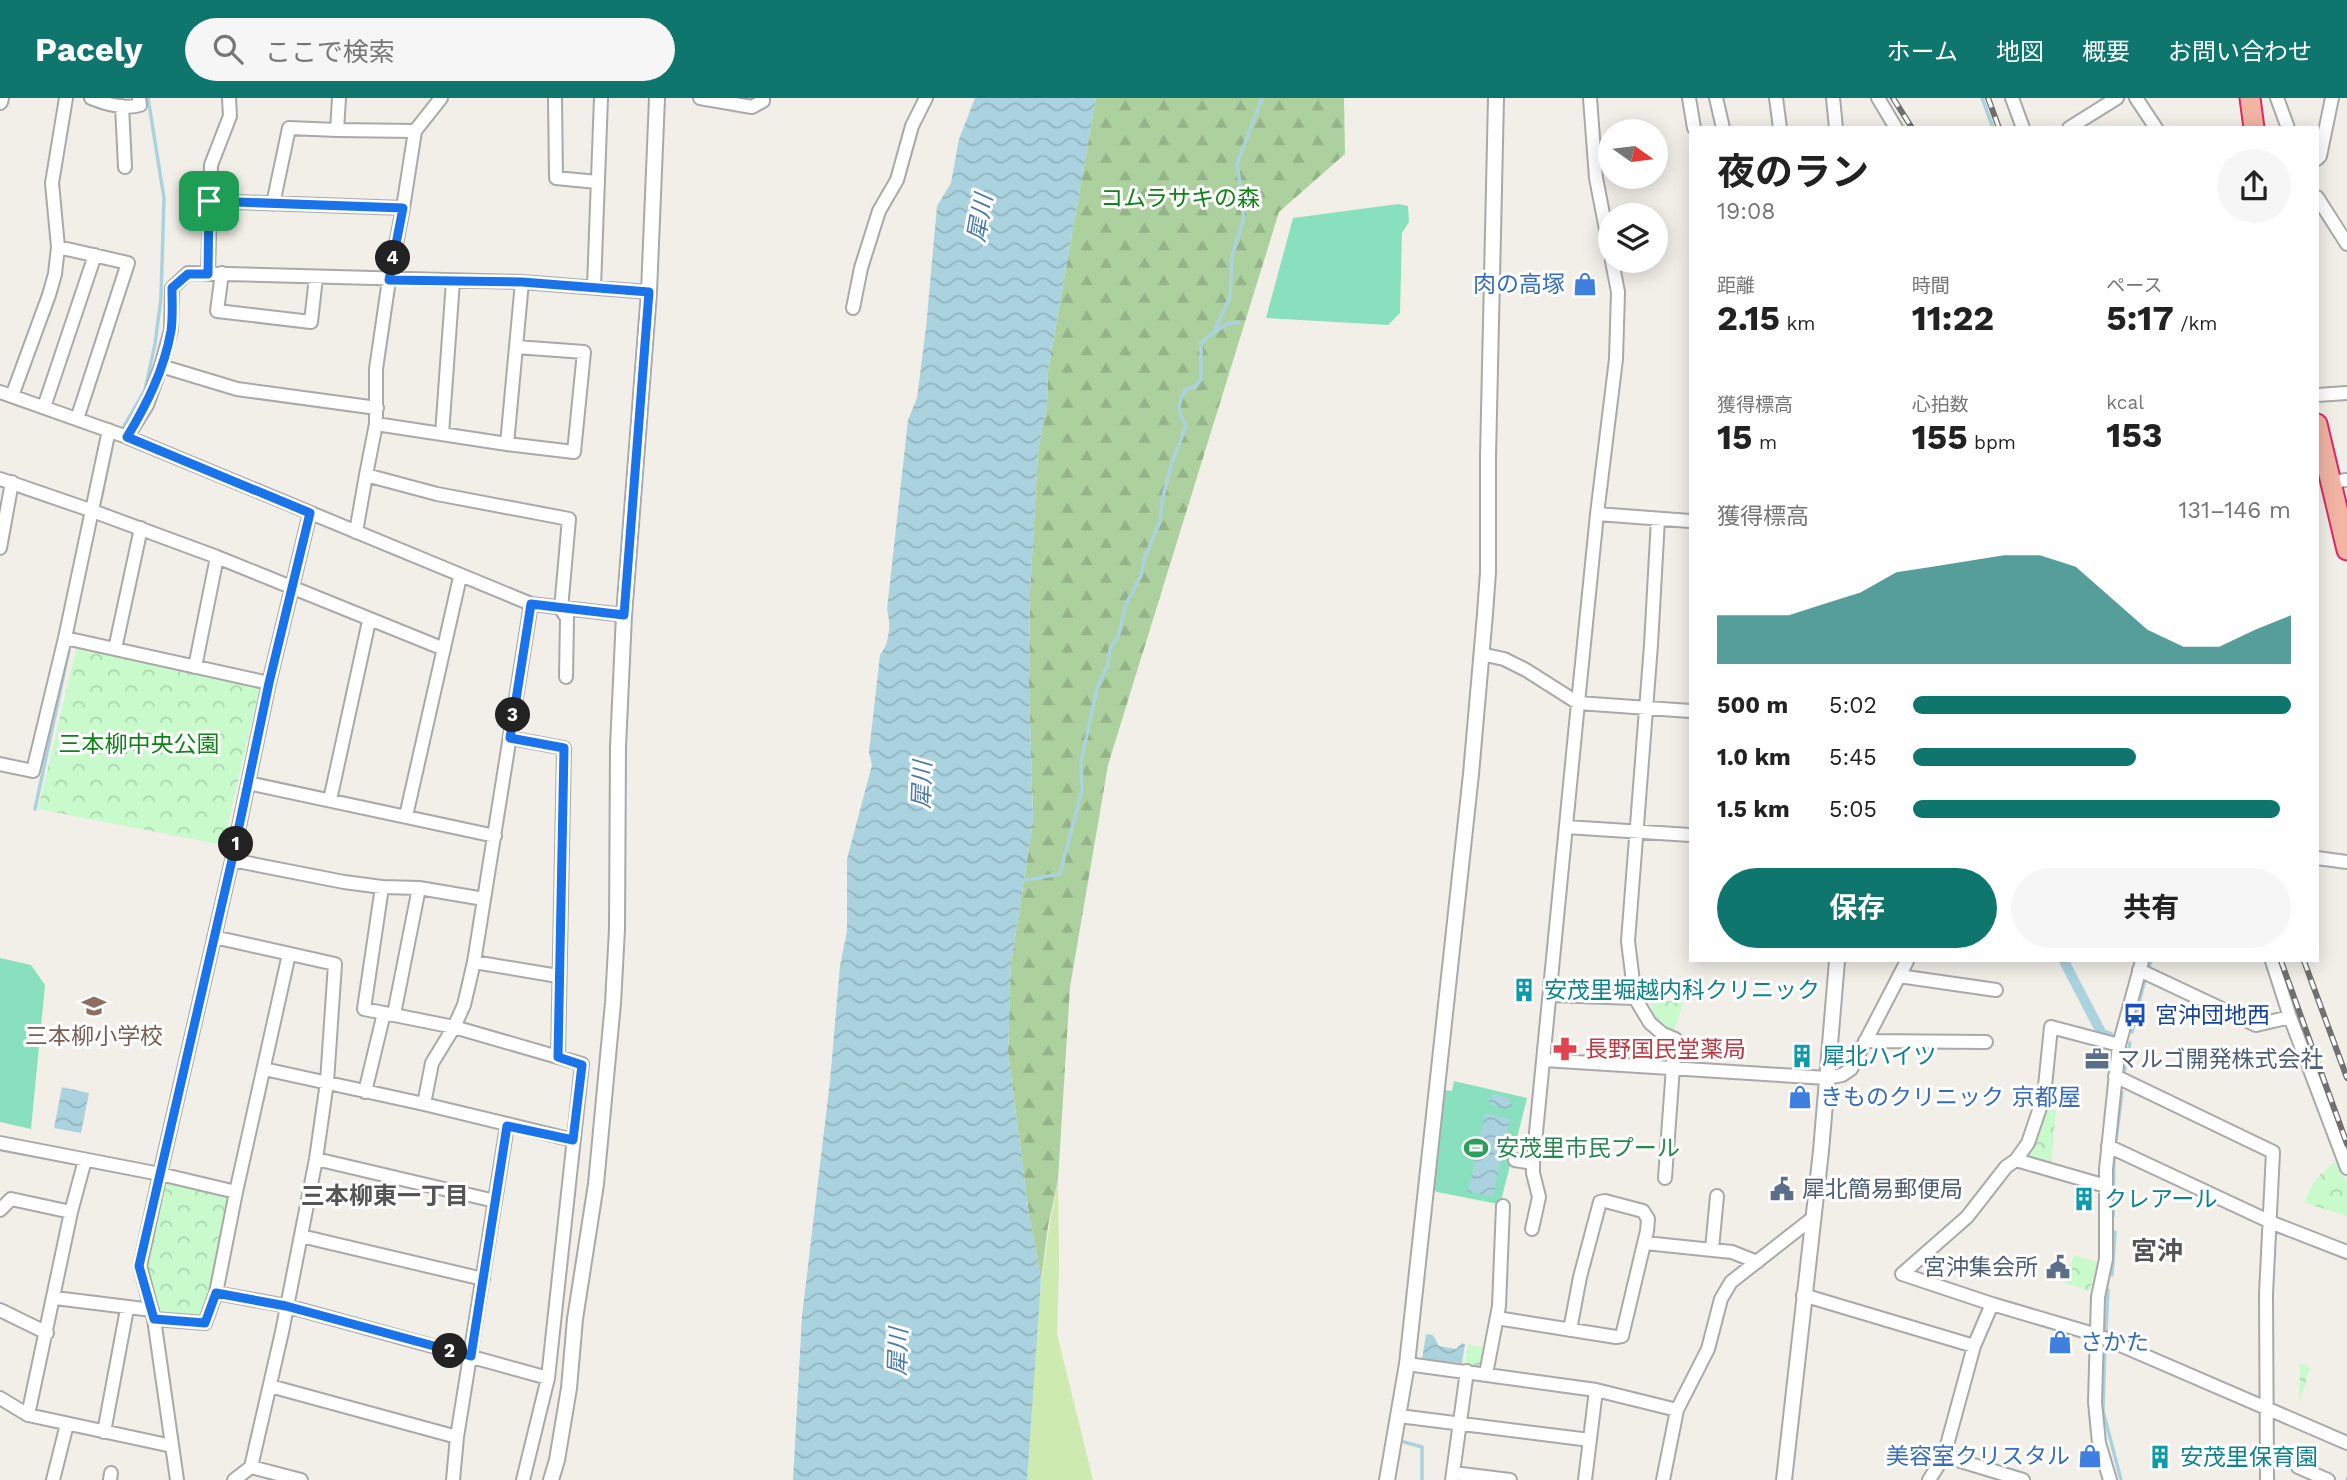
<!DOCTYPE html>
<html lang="ja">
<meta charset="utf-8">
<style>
:root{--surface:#fff;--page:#f6f6f6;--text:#222;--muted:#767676;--accent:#0f766e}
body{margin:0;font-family:"Work Sans","Noto Sans JP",sans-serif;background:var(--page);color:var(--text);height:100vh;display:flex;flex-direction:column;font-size:26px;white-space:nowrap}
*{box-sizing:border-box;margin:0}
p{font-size:23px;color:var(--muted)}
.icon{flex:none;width:38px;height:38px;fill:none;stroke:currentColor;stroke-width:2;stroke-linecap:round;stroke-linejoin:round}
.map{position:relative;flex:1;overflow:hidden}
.drawer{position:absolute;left:1689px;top:28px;width:630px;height:836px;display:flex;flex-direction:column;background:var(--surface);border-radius:0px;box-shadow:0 4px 18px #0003}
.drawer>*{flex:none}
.needle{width:46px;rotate:104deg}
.controls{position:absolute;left:1598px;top:21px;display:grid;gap:14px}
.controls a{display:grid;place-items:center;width:70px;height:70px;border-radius:50%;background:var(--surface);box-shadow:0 4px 18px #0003;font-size:35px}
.pin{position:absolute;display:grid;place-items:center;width:60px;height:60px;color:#fff;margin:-30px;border-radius:14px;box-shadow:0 4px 10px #0006}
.km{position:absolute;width:35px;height:35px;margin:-18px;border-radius:50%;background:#222;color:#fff;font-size:19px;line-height:35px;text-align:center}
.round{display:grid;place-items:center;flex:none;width:74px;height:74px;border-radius:37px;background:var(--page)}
.summary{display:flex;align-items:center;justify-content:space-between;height:119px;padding:0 28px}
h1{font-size:38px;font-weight:700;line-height:52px}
.stats{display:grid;grid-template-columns:repeat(3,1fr);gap:10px;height:119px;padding:7px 28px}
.stats div{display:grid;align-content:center}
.stats b{font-size:35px;font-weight:700}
.stats small{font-size:19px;font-weight:400}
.stats p{font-size:19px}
.chart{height:196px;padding:14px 28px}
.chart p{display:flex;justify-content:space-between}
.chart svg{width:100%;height:126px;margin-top:7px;fill:var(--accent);opacity:.7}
.action{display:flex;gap:14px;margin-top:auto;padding:14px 28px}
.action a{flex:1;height:80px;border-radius:42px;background:var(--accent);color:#fff;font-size:28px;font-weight:700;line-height:80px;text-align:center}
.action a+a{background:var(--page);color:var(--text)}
ul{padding:0 28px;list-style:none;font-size:23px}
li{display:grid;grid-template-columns:112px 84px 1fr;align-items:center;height:52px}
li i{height:18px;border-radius:9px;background:var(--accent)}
header{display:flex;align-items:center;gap:42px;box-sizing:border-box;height:98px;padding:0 35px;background:var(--accent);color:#fff}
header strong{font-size:33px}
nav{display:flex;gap:38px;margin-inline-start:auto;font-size:24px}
.search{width:490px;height:63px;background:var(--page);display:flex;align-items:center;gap:18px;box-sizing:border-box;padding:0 24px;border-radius:38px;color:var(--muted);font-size:26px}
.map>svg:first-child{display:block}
</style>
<header>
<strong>Pacely</strong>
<div class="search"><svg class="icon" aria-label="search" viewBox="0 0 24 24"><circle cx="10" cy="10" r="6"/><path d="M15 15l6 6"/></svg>ここで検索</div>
<nav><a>ホーム</a><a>地図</a><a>概要</a><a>お問い合わせ</a></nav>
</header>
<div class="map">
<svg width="2347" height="1382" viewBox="0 0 2347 1382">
<defs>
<pattern id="forest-firs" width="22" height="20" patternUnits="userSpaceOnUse" patternTransform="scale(1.75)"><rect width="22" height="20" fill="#add19e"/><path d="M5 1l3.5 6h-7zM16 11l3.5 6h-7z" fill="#95b388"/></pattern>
<pattern id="park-crowns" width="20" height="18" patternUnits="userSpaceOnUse" patternTransform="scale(1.75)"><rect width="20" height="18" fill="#c8facc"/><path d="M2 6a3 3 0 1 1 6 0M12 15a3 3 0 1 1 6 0" fill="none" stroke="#acd6af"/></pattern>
<pattern id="water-waves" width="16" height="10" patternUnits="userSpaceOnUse" patternTransform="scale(1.75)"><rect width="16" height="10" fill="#aad3df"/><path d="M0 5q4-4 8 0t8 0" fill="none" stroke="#92b5bf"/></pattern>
</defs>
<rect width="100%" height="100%" fill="#f2efe9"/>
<path fill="#cdebb0" d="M1058,1081L1059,1169L1057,1236L1093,1382H1027C1031,1281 1038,1180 1058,1081Z"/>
<path fill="url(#forest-firs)" d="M1096,0H1344L1345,56L1279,114L1108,667L1070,889L1058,1081L1048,1128L1041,1182L1028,1109L1008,954L1011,866L1033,723L1029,585L1030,495L1038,353L1047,307L1048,273Z"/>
<path fill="url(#park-crowns)" d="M77,548L260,589L223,747L38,711Z
M1647,902L1683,904L1675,931L1672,933L1657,920Z
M2047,1008L2056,1013L2051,1068L2027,1061V1056Z
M2338,1062L2347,1085V1118L2305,1105C2309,1086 2322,1073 2338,1062Z
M164,1083L228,1098L210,1194L200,1219L159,1217L144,1169Z
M2074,1157L2097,1164L2090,1193L2064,1185Z
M1468,1246L1487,1250L1484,1267L1481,1270L1464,1268Z
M2300,1265L2310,1270L2299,1306Z"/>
<path fill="#88e0be" d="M1398,106L1408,108L1409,124L1402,135L1400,215L1388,227L1266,220L1293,120Z
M0,860L31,867L45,887L31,1031L0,1024Z
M1454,983L1527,1000L1501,1103L1498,1106L1437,1094L1431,1090L1443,992L1452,993Z"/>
<path fill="url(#water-waves)" d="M975,0H1096L1048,273L1047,307L1038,353L1030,495L1029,585L1033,723L1011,866L1008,954L1028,1109L1041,1182L1027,1382H793L802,1218L830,983L840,868L847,833V761L872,667L869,654L880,557C890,544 891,527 887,511L908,322L917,300L926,230L937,108L951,85L959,41Z
M62,989L89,995L81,1035L54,1030Z
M1495,996L1510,1001L1512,1008L1506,1011L1491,1007L1488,1001Z
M1485,1015L1510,1021L1493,1099L1468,1094Z
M1426,1236L1433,1237L1439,1248L1456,1251L1462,1245L1465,1246L1462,1265L1422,1261Z"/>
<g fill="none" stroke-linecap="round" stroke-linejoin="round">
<path stroke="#aad3df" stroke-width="3.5" d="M1982,0L1993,30
M1216,233L1226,226L1239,224
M123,330L145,292L155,246L161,200L164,100L148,0
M101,401L113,344
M35,711L69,552
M1020,783L1060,776L1082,692L1081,664L1097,590L1108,566L1110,551L1118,539L1126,506L1141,478L1144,462L1160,423L1162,403L1171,367L1186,328C1177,311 1177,309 1185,292L1194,289L1201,282V245L1214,234L1230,199L1232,159L1243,122V106L1237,66L1262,0
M2148,872L2151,863
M2137,913L2145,881
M2132,934L2135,923
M2124,975L2130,945
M2116,1042L2122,994
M2113,1118L2114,1059
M2112,1177L2115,1134
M2106,1233L2108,1192
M2105,1247L2103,1313L2121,1382
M1404,1344L1422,1349V1382
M2347,1382V1381"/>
<path stroke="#aad3df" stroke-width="10" d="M2064,863L2102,936L2109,938"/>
<g stroke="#a9a9a9" stroke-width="16">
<path id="minor" d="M91,0C106,6 125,12 140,7L139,0
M339,0L337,32L415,33
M555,0L556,80L597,84
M700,0L752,9L763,3V0
M1590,0L1596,80L1610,152
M1689,0L1694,30
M1716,0L1723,30
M1776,0L1780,30
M1833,0L1836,30
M1878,0L1896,30
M2012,0L2023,30
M2136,0L2156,30
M2277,0L2288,30
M122,8L125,69
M2069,30L2117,0
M2317,61L2320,58L2332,0
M2317,99L2347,146
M209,103L403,110
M273,106L289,30L337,32
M58,149L128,165L77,321
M222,175L217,213L311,224L316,179
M208,176L211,67L230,18L229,0
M594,189L601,0
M853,210L861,170L879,113L897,82L912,28L926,0
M161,268L237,291L377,310
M0,294L127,339L531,506L624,517
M2317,297L2347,295
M12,298L49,197L55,176L58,149L52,85L66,0
M44,309L95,157
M376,326L507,346L522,184
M442,336L453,183
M127,339L147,307L161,268L171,232L172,190L188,175L522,184L649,194
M507,346L574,354L584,254L516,249
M366,377L376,326V271L389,182L403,110L415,33L441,0
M0,381L90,412L217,459L444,551
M2330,384L2347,382
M1597,416L1690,423
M1658,421L1651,547L1628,843L1635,900L1650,925L1663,936L1675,941L1665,1080
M356,434L366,377L437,396L569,421L561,511L567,520L566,579
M0,450L12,384
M65,540L269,585
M115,551L141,430
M1481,556L1504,561L1526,572L1578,605L1690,613
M195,569L217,459
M510,640L564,650L558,959
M0,666L33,673L65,540L109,332
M248,685L495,738
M330,702L369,523
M406,718L460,479
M1566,729L1690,737
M2317,760L2347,764
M232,762L344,784L382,789L419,790L484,801
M382,789L364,911L454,929L582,966L548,1280L523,1382
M214,839L335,866L327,984L316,1061L282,1234L251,1369
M2272,863L2290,919L2347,1070
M474,864L558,878
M2139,872L2256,927L2290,919
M1899,878L1996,892
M1550,897L1635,900
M394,916L419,790
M1865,943L1986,944
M2119,947L2051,929L2044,998L2028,1045L2016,1062L2006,1069L1967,1119L1902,1176L1992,1206L2097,1237L2347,1345
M1544,962L1827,980L1842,977L1851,971L1907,863
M264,971L424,1006L573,1042
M2115,978L2273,1054L2266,1196L2267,1382
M365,994L384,915
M424,1006L432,965L454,929L464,907L474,864L531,506
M0,1045L160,1076L232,762L269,585L310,415
M2108,1048L2275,1126L2347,1154
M316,1061L495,1103
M1515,1062L1533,1065
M2016,1062L2106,1088
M0,1112L11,1101L71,1114
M1532,1131L1539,1099L1533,1075V1065L1578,605L1597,416L1616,261L1618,194L1612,163
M301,1138L483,1181
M1645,1145L1732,1154L1757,1164
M1712,1151L1717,1098
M216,1195L287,1208L548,1280
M1803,1197L1974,1248
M55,1200L152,1212
M0,1212L47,1235
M154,1221L205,1225L216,1195L236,1094L289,856
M1497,1221H1503L1616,1239L1622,1238L1647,1133L1648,1121L1643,1113L1605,1103L1600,1104L1580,1179L1570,1232
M1407,1266L1596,1292L1677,1312
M1486,1276L1499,1208L1503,1108
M270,1288L457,1339
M0,1300L28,1317L172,1348
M28,1317L71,1114L85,1062
M1399,1318L1590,1342
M104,1334L127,1211
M1944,1358L2023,1382
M2298,1369L2328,1382
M1453,1375L1510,1382
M53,1382L67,1326
M110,1382L111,1375
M177,1382L154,1221L140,1168L160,1076L236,1094
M234,1382L251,1369L301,1382
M453,1382L457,1339L507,1028
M1452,1382L1467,1273
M1585,1382L1596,1292
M1663,1382L1677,1312L1708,1251L1721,1201L1731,1184L1814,1119
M1929,1382L1944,1358L1974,1248L1992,1206
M2110,1382L2099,1345L2095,1304L2098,1199L2106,1161V1071L2119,947L2142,863"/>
</g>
<g stroke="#a9a9a9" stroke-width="18">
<path id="tertiary" d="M0,4L1,0
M551,1382L557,1362L569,1290L575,1221L596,1086L613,905L617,831L618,649L624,517L649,194L657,0
M1387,1382L1407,1266L1471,676L1485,516L1488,474V359L1496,0
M1784,1382L1821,1053L1837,863"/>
</g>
<g stroke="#dc2a67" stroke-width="23">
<path id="trunk" d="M2250,0L2254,30
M2317,326L2347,452"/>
</g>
<use href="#minor" stroke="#fff" stroke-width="12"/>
<use href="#tertiary" stroke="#fff" stroke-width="14"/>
<use href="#trunk" stroke="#f2b4a3" stroke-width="19"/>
<g stroke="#707070" stroke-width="6">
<path id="rail" d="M1893,0L1912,30
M1988,0L1999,30
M2281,863L2347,1046
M2304,863L2347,980"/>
</g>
<use href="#rail" stroke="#fff" stroke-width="3.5" stroke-dasharray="10" stroke-linecap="butt"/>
</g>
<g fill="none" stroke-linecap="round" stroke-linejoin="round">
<g stroke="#fff" stroke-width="14">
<path id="route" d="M209,103L403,110L389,182L522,184L649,194L624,517L531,506L510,640L564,650L558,959L582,967L573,1042L507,1028L471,1258L286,1208L216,1195L205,1225L154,1221L139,1168L232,762L269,585L310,415L127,339C147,306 164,272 171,233C173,219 172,204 172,190L188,176H208Z"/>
</g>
<use href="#route" stroke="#1a73e8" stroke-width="9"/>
</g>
<defs>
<g id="shop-bare" transform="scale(1.89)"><path d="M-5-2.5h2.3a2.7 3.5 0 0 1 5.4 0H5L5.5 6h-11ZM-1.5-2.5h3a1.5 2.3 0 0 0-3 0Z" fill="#3f7fe0" stroke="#fff" stroke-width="2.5" paint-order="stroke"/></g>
<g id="building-bare" transform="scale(1.89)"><path d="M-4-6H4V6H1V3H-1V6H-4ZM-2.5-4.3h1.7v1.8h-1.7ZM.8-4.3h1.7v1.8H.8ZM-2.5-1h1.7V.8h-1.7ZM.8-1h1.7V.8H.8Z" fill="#0f9aa8" stroke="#fff" stroke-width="2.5" paint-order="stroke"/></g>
<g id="school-bare" transform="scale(1.89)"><path d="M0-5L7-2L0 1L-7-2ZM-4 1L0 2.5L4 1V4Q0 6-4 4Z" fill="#8d6e63" stroke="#fff" stroke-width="2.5" paint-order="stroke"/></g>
<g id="bus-bare" transform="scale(1.89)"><path d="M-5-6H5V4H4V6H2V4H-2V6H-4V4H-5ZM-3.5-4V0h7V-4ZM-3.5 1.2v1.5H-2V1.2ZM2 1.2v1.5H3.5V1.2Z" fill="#1a4fb4" stroke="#fff" stroke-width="2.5" paint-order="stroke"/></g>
<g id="pharmacy-bare" transform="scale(1.89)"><path d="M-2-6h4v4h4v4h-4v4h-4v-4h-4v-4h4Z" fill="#e0444e" stroke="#fff" stroke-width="2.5" paint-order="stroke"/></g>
<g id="office-bare" transform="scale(1.89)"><path d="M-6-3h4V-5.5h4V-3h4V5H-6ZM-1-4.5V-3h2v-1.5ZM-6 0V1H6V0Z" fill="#5c6f8a" stroke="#fff" stroke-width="2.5" paint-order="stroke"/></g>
<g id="stadium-bare" transform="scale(1.89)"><path d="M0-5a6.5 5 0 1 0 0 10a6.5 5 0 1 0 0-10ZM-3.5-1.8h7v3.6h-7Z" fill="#2e9e5b" stroke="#fff" stroke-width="2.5" paint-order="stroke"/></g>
<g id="civic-bare" transform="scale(1.89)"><path d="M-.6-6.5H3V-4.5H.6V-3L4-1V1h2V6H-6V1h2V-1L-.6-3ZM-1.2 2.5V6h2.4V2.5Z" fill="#5c6f8a" stroke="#fff" stroke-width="2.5" paint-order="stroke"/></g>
</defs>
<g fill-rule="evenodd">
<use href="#shop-bare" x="1585" y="186"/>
<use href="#building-bare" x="1524" y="892"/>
<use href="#school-bare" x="94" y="908"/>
<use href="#bus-bare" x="2135" y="917"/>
<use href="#pharmacy-bare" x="1565" y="951"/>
<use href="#building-bare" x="1802" y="958"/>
<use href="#office-bare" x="2097" y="961"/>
<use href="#shop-bare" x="1800" y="999"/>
<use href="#stadium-bare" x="1476" y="1050"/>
<use href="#civic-bare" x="1782" y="1091"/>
<use href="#building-bare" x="2084" y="1101"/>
<use href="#civic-bare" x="2058" y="1169"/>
<use href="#shop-bare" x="2060" y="1244"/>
<use href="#shop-bare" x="2090" y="1358"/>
<use href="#building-bare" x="2160" y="1359"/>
</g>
<g text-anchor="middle" stroke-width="6" stroke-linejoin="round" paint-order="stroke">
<g font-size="23" fill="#0c8416" stroke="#fff">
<text x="1180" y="108">コムラサキの森</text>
<text x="139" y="654">三本柳中央公園</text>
</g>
<g font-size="23" fill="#366cbe" stroke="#fff" text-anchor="end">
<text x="1565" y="194">肉の高塚</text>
<text x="1820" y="1007" text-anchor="start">きものクリニック 京都屋</text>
<text x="2080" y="1252" text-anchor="start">さかた</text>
<text x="2070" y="1366">美容室クリスタル</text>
</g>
<g font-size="23" fill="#0d838f" stroke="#fff" text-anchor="start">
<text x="1544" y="900">安茂里堀越内科クリニック</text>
<text x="1822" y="966">犀北ハイツ</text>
<text x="2104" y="1109">クレアール</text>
<text x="2180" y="1367">安茂里保育園</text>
</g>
<g font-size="23" fill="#164399" stroke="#fff" text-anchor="start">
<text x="2155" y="925">宮沖団地西</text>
</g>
<g font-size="23" fill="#785e54" stroke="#fff">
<text x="94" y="946">三本柳小学校</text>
</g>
<g font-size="23" fill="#be3a42" stroke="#fff" text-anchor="start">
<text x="1585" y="959">長野国民堂薬局</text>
</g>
<g font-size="23" fill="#4e5e75" stroke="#fff" text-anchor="start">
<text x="2117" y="969">マルゴ開発株式会社</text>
<text x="1802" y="1099">犀北簡易郵便局</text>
<text x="2038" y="1177" text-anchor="end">宮沖集会所</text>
</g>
<g font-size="23" fill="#27864d" stroke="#fff" text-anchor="start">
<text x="1496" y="1058">安茂里市民プール</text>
</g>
<g font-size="24" font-style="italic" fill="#4a7aab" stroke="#fff">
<text transform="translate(980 120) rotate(-80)" y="8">犀川</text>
<text transform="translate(922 687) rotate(-88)" y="8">犀川</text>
<text transform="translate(898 1254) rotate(-88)" y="8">犀川</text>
</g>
<g font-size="24" font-weight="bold" fill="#555" stroke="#fff">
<text x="385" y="1106">三本柳東一丁目</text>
</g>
<g font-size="26" font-weight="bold" fill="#555" stroke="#fff">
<text x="2157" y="1162">宮沖</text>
</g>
</g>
</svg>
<div class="controls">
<a><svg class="needle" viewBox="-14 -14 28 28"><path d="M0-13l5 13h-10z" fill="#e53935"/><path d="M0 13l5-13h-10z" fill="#767676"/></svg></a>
<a><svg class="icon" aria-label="layers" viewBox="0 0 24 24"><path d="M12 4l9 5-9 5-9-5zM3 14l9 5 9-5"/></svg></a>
</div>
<div class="pin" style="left:209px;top:103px;background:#1e9e55"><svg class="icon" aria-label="arrive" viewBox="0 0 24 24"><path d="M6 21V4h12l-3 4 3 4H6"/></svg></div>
<b class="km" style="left:236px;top:746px">1</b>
<b class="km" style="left:450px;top:1253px">2</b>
<b class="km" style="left:513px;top:617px">3</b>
<b class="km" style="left:393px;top:160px">4</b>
<section class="drawer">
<div class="summary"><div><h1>夜のラン</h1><p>19:08</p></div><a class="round"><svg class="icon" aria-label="share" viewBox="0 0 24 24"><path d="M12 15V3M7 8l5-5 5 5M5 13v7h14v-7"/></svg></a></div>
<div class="stats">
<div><p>距離</p><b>2.15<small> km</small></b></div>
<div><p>時間</p><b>11:22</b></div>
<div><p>ペース</p><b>5:17<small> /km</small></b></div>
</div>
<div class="stats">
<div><p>獲得標高</p><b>15<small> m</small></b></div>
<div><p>心拍数</p><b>155<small> bpm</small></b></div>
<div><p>kcal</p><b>153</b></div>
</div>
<div class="chart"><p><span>獲得標高</span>131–146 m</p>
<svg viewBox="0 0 160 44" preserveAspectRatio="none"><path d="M0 44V27L10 27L20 27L30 23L40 19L50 12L60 10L70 8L80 6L90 6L100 10L110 21L120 32L130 38L140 38L150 32L160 27V44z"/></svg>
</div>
<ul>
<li><b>500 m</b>5:02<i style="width:100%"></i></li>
<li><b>1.0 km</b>5:45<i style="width:59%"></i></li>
<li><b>1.5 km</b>5:05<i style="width:97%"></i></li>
</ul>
<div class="action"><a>保存</a><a>共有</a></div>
</section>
</div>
